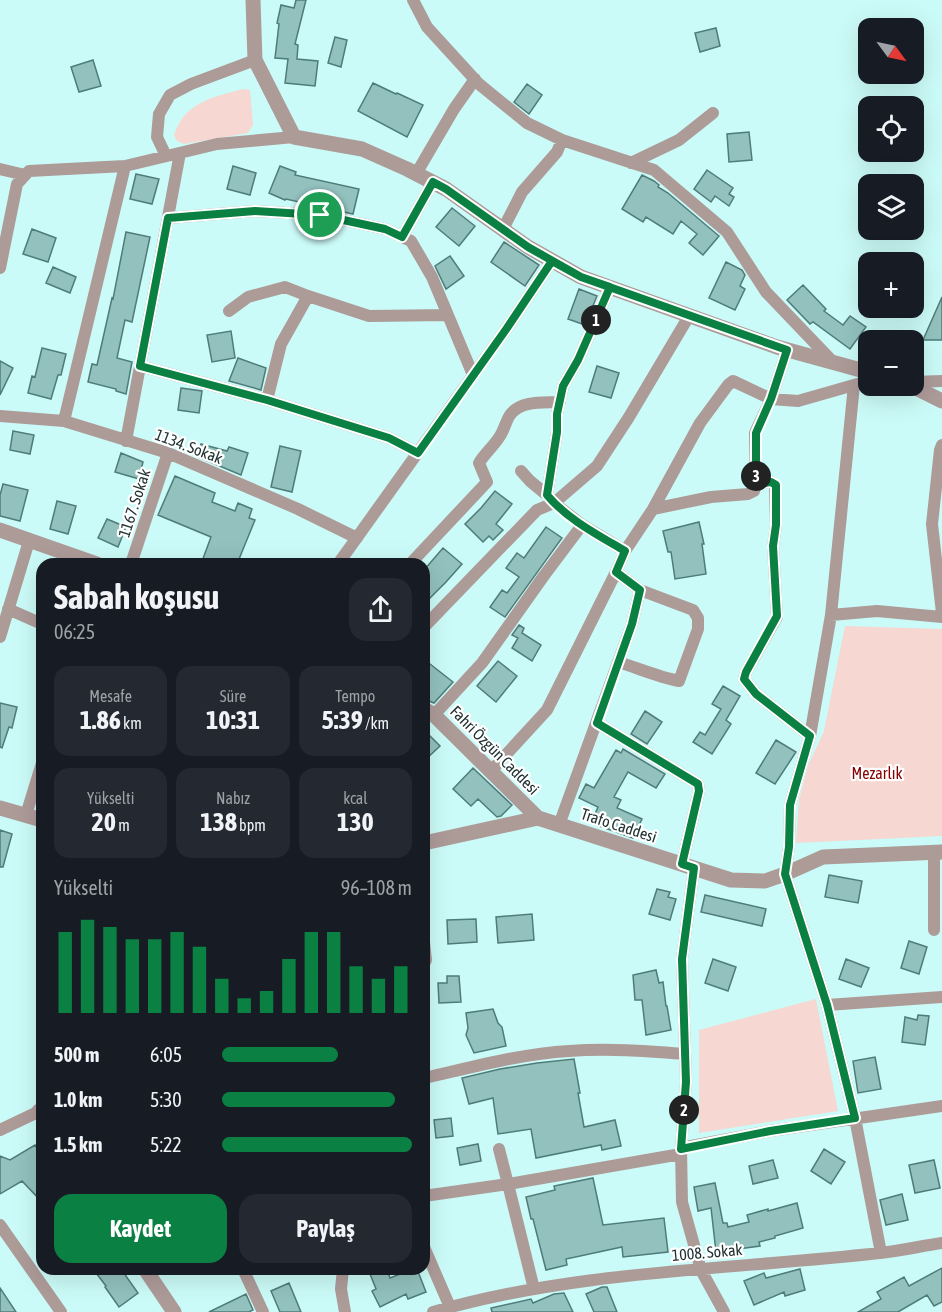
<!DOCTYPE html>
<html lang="tr">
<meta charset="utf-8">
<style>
:root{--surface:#171b24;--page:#242831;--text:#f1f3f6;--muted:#9ea1a6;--accent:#0b8043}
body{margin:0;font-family:"Asap Condensed",sans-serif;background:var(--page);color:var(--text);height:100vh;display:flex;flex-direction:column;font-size:22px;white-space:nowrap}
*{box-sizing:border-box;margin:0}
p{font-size:20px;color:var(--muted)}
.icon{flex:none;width:33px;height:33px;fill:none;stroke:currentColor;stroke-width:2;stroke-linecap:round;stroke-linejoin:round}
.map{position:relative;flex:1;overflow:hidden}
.side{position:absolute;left:36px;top:558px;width:394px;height:717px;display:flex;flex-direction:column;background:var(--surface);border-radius:18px;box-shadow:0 6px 24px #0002}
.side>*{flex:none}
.needle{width:39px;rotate:123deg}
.buttons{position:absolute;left:858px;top:18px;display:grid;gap:12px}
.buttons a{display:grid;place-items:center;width:66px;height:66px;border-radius:12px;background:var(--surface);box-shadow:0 6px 24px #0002;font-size:30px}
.pin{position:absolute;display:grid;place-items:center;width:51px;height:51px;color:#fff;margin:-26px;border:3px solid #fff;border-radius:50%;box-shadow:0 2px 6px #0007}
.km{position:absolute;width:30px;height:30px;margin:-15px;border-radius:50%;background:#222;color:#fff;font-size:16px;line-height:30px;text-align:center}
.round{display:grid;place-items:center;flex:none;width:63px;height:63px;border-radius:18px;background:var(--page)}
.head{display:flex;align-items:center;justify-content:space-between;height:102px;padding:0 18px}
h1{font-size:33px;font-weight:700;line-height:45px}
.stats{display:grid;grid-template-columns:repeat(3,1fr);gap:9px;height:102px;padding:6px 18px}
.stats div{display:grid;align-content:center;border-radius:15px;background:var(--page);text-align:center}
.stats b{font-size:26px;font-weight:700}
.stats small{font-size:16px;font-weight:400}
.stats p{font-size:16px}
.chart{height:168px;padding:12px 18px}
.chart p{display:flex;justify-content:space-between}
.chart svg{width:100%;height:108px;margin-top:6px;stroke:var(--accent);stroke-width:6}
.primary-button{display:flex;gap:12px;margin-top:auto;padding:12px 18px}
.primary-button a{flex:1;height:69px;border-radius:18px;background:var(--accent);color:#fff;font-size:24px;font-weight:700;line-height:69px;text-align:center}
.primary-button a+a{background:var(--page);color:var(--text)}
ul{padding:0 18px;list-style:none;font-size:20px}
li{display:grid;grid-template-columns:96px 72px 1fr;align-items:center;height:45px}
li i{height:15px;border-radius:8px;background:var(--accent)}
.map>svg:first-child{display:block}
</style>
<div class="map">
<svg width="942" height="1312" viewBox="0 0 942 1312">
<rect width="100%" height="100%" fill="#cbfbf8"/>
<path fill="#f6d7d1" d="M243,89L250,90L253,125L248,133L184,144L177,141L174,135C176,131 177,126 180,122C193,100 221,95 243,89Z
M845,626L942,629V836L796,843L799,800L808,766L824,731Z
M816,999L838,1111L699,1133V1030Z"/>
<path fill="#92c1be" stroke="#4f7c79" stroke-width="1.5" d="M296,0H306L295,44L298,45L297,59L318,61L315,86L285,83L288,59L275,58L279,24L277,23L281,5L294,8Z
M716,28L720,46L700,52L695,33Z
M335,37L347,40L341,67L328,63Z
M93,60L101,86L79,92L71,67Z
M373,83L396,94L397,93L423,105L407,137L358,111Z
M527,84L542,95L529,114L514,102Z
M749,132L752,160L729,162L727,134Z
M233,166L256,173L250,195L227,189Z
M280,166L296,172L295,175L359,189L353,214L286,199L285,200L269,193Z
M707,170L733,188L729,194L734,197L729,206L715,196L711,202L694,189Z
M136,174L159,179L152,204L130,199Z
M642,175L654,181L659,185L658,187L668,193L719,236L703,255L689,243L697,234L681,221L673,234L646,217L643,222L622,209Z
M452,208L475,226L459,246L436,227Z
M32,229L56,238L48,262L23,254Z
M126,232L150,237L132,322L125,320L117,358L132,362L126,394L116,391V389L88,382L92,364L97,365L112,298L113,299Z
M504,242L539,265L525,286L491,262Z
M450,256L464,276L446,289L435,266Z
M726,262L742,270L745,275L740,286L745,289L735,310L709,298Z
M53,267L76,277L70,293L46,283Z
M803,285L826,309L824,311L843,325L850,316L866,327L850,349L813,322L810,324L787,300Z
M579,289L597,296L585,325L568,319Z
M942,297V340H923Z
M231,331L235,358L212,362L207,335Z
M42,348L66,354L61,375H58L51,399L28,393L32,376L35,377Z
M238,358L266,368L261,390L229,381Z
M0,361L13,368L0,395Z
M597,366L619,373L611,398L589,392Z
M181,388L202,391L199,413L178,410Z
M13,431L34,435L30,454L10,450Z
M201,444L227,451L229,447L248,453L241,475L198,457Z
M280,446L301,451L292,492L271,487Z
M121,453L143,462L139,479L115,472Z
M175,476L215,493L212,502L235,511L238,503L252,509L249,518L255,520L237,564H201L211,537L158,515Z
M3,484L28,490L20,521L0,516V495Z
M495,491L512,504L496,524L503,530L493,540L489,536L483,542L465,524L481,508Z
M57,501L76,506L68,534L50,529Z
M107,519L126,527L118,547L98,538Z
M699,522L704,544H702L706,574L675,579L671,552H668L663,531Z
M546,527L562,538L505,617L490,607L502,590L507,593L519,577L506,568L517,553L524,558Z
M443,548L462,564L446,582L424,604V570Z
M519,625L524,628L522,633L541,645L532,661L512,648L518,638L512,635Z
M498,661L517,676L496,702L477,686Z
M430,664L453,682L434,703L424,699V671Z
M723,686L740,696L726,720L731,724L712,754L693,742L700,732L705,735L721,709L712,704Z
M0,703L17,707L12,728L9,727L2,748L0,747Z
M645,711L662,722L647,744L631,734Z
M424,730L440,746L424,761Z
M776,740L796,752L775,784L756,773Z
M623,749L665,774L656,788L628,772L614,797L621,800L617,808L642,819L633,838L591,823L598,807L579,798L586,784L594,788L616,750L621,753Z
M473,768L512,805L501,816L497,817L478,799L471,806L453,789Z
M0,830L12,834L3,867H0Z
M829,875L862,881L858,903L825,897Z
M657,889L670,892L668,897L676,899L670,920L649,914Z
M705,895L766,909L762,926L701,912Z
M532,914L534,940L498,943L496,917Z
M476,919L477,942L448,944L447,920Z
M909,941L927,947L919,974L901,968Z
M713,959L736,967L728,991L705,983Z
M846,959L869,968L861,987L839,979Z
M656,970L659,983L663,982L666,1006H667L671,1030L646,1035L642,1000H635L633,975Z
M447,976H459L461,1002L439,1003L438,983H447Z
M493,1009L498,1023L502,1027L506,1046L474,1053L466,1035L468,1028L466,1013Z
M918,1015L929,1016L925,1045L902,1042L905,1017L917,1020Z
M875,1057L881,1089L858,1093L853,1061Z
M574,1059L580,1093H578L584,1127L615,1120L621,1146L602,1150L601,1145L536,1158L531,1129L498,1134L493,1098L469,1104L462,1078L500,1069L537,1063Z
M451,1118L453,1136L436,1138L434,1120Z
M478,1144L481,1161L460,1165L457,1148Z
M35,1145L42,1156V1202L22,1181L0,1194V1156L10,1160Z
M824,1149L845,1162L831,1184L811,1171Z
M773,1160L778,1178L753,1184L749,1166Z
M934,1160L940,1188L915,1193L909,1165Z
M593,1178L603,1225L664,1218L668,1252L623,1257L622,1247L566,1259L567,1265L546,1270L533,1219H531L526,1197L555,1190L554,1186Z
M715,1183L723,1223H727L728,1227L749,1222L747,1215L768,1209V1211L797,1203L803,1228L775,1236V1238L759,1242L760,1246L716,1252L711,1208L698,1211L694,1187Z
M902,1194L908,1220L886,1225L880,1200Z
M942,1268V1302L934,1306L927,1295L898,1312H858L881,1299L877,1292L904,1277L909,1286Z
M93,1269H121L138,1293L119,1307L105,1287L106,1286Z
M368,1269H387L390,1278L413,1269H417L426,1292L408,1299L406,1294L380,1307L372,1291L376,1289Z
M800,1269L805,1290L785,1296L784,1292L754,1305L744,1281L764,1273L766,1278Z
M289,1283L301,1312H280L271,1291Z
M602,1287H607L617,1312H594L586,1294Z
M0,1288L16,1312H0Z
M564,1293L573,1312H492L491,1308L531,1299L533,1303L554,1294Z
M246,1294L253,1310L249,1312H209Z"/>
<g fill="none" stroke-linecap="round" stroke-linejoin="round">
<path stroke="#ad9b98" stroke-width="12" d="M413,0L427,27L479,84L527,123L562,140L654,170L727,232L766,292L833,362
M166,156L157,137L159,114L170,95L191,84L255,60
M631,163L679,140L713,113
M0,169L25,175
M416,174L454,109L475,79
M168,218L255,211L320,215L385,229L411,241L432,277L473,375
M503,229L522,192L557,152L562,140
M402,237L433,182
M0,268L17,184L29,171L125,166L217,144L294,137
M229,311L248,297L285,287L308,296L369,316L448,315
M140,366L267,400L389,438L418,453
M914,382L942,381
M854,385L831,615L810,736L790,805L789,847L785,874L827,1005L855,1118L881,1253
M267,400L281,344L308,296
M0,416L64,421L168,453L298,509L357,538
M64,421L125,166
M126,441L180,153
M942,445L940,450L932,524L942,613
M521,471L530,481L547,495L554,503L582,525L625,551
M756,484L771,482L775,485L776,525L773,546L777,617L746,672L744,679L756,694L810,736
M547,495L557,432V414L563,386L578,360L610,287
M653,509L711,497L748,494L754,491L756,484L755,433L771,399L787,350
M131,564L168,453
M338,564L507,328L552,261
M410,564L487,482L479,463C485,453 494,446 500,436C504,430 506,421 510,415C521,400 543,403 560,402
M616,572L640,590L693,610L698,618V629L679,681C658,677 638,668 618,662
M8,609L42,624
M831,615L877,611L942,617
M424,627L537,510L554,503L597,466L629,417L689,316
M0,637L29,541
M434,715L482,663L543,577L582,525
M597,723L698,784L699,791L682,864
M491,771L547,710L616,572L625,551L653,509L700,423L728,385L733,381L771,399L798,401L868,381
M26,815L42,763
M559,825L632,624L640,590
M694,868L682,959L686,1082L681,1148L682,1202L701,1270L724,1312
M934,930V852
M424,942L426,960L424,964
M827,1005L942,997
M424,1078C473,1067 520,1054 569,1051C608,1048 646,1051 685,1054
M0,1130L42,1110
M681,1148L770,1131L942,1106
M499,1149L508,1184L534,1289
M424,1196L508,1184L681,1154
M0,1225L61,1312
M424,1247L450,1307
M243,1269L263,1312
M343,1269L341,1289L345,1312
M433,1312C577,1270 730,1270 879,1253C900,1251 921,1246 942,1243"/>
<path stroke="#ad9b98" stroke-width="15" d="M253,0L255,60L294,137L362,149L407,169L446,189L528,247L581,277L777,347L868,372
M912,386L942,401
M0,530L97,564
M424,709L434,715L538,818
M0,808L42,820
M424,843L538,818L731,880L765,881L785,874L823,857L942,852
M39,1111L42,1115
M145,1269L174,1312"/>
</g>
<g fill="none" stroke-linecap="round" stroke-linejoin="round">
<g stroke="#fff" stroke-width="12">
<path id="route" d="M320,215L255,211L168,218L140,366L267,400L389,438L418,453L507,328L552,261L581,277L610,287L578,360L563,386L557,414V432L547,495C567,519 598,535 625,551L616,572L640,590L632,624L597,723L698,784L699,791L682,864L694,868L682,959L686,1082L681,1149L770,1131L855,1118L827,1005L785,874L789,847L790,805L810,736L756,694L744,679L746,672L777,616L773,546L776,525V485L771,482L756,484V433L771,399L787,350L581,277L528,247L446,189L433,182L402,237L385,229L320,215"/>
</g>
<use href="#route" stroke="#0b8043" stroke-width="8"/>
</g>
<g text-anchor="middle" stroke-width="4.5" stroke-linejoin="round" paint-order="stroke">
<g font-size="16" fill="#203332" stroke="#fff">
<text transform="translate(189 446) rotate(21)" y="6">1134. Sokak</text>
<text transform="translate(134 503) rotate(-72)" y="6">1167. Sokak</text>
<text transform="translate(495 750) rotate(45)" y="6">Fahri Özgün Caddesi</text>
<text transform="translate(619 825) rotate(18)" y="6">Trafo Caddesi</text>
<text transform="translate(707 1252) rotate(-5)" y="6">1008. Sokak</text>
</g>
<g font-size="16" fill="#850001" stroke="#fff">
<text x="877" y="779">Mezarlık</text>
</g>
</g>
</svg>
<div class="buttons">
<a><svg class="needle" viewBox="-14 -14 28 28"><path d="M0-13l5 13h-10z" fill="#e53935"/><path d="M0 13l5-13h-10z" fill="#9ea1a6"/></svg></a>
<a><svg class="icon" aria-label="locate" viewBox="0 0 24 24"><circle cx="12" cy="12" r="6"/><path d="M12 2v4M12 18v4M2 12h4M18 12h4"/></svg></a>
<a><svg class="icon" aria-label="layers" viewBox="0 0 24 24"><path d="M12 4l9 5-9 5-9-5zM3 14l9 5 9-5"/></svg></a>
<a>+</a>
<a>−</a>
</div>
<div class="pin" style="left:320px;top:215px;background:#1e9e55"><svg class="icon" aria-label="arrive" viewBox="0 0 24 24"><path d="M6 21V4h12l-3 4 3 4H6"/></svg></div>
<b class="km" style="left:596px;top:320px">1</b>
<b class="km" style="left:684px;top:1110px">2</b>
<b class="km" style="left:756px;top:476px">3</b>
<section class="side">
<div class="head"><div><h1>Sabah koşusu</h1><p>06:25</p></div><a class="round"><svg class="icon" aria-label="share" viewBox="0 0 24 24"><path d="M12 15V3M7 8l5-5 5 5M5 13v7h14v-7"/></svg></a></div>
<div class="stats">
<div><p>Mesafe</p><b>1.86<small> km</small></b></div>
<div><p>Süre</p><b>10:31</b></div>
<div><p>Tempo</p><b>5:39<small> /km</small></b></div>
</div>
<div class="stats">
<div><p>Yükselti</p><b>20<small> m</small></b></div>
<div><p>Nabız</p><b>138<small> bpm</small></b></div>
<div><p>kcal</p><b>130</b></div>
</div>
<div class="chart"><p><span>Yükselti</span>96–108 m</p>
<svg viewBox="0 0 160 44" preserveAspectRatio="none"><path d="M5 44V11M15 44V6M25 44V9M35 44V14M45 44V14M55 44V11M65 44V17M75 44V30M85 44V38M95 44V35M105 44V22M115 44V11M125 44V11M135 44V25M145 44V30M155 44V25"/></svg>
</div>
<ul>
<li><b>500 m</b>6:05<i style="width:61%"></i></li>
<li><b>1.0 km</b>5:30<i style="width:91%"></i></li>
<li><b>1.5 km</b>5:22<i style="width:100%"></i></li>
</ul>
<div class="primary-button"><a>Kaydet</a><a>Paylaş</a></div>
</section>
</div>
